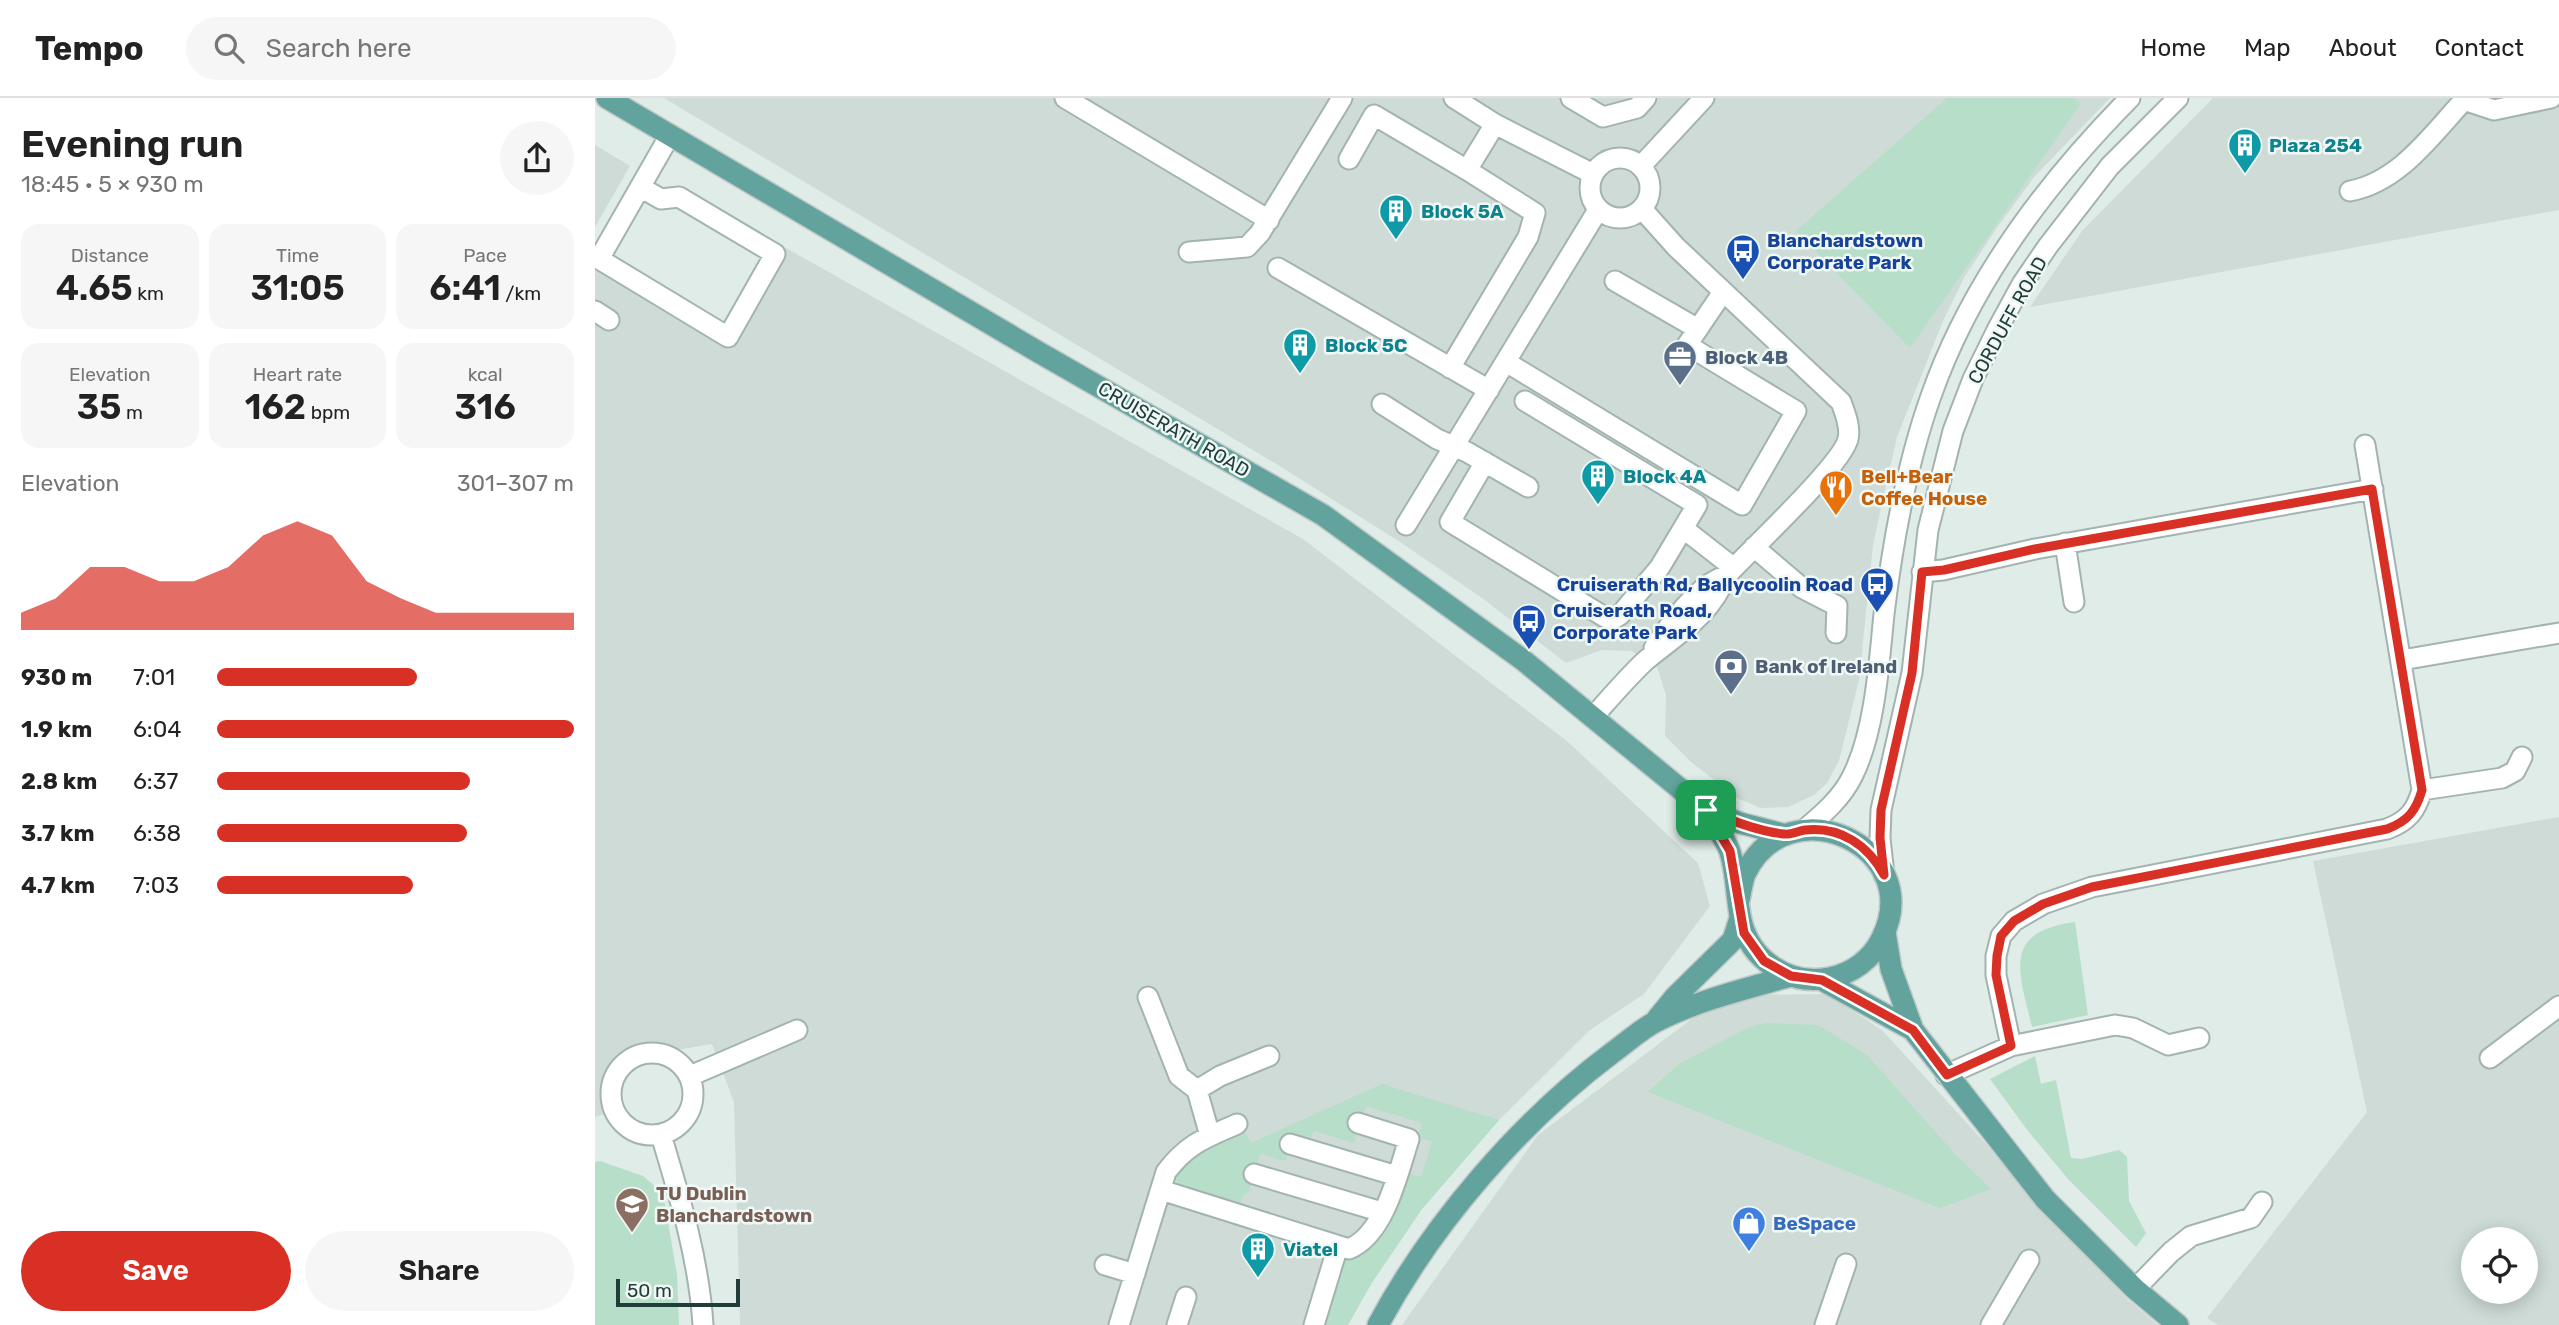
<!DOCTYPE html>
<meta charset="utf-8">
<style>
:root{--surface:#fff;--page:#f6f6f6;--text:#222;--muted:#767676;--line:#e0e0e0;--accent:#d93025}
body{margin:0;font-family:Rubik,sans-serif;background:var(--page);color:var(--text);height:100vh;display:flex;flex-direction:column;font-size:26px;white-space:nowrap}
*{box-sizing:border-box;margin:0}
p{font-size:23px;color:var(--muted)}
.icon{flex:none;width:38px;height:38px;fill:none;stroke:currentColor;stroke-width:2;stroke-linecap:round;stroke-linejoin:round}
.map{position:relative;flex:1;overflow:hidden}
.panel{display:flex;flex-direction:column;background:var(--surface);width:595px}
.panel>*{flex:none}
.fabs{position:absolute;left:1866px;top:1129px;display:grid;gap:14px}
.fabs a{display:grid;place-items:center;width:77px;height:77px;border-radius:50%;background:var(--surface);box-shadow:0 4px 18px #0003;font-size:35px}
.scale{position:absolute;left:21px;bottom:18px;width:124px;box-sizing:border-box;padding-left:7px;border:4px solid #203d39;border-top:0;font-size:19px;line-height:24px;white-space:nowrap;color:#203d39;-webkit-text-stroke:5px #f0f8f5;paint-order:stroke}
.pin{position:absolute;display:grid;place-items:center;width:60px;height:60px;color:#fff;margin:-30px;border-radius:14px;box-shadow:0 4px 10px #0006}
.round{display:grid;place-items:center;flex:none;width:74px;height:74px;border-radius:37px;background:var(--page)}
.summary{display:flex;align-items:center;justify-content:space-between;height:119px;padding:0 21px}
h1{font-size:38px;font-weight:600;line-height:52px}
.figures{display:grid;grid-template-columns:repeat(3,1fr);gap:10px;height:119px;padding:7px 21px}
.figures div{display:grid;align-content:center;border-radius:18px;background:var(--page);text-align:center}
.figures b{font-size:35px;font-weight:600}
.figures small{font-size:19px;font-weight:400}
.figures p{font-size:19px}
.chart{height:196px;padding:14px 21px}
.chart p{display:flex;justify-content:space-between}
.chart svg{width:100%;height:126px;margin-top:7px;fill:var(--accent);opacity:.7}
.primary-button{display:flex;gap:14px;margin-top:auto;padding:14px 21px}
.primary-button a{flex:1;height:80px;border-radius:42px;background:var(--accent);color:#fff;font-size:28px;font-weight:600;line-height:80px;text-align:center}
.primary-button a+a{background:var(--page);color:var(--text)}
ul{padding:0 21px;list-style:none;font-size:23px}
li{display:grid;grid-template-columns:112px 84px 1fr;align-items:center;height:52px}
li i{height:18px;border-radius:9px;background:var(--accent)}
header{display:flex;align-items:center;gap:42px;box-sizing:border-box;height:98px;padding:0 35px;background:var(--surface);border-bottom:2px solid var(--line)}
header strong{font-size:33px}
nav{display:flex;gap:38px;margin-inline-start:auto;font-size:24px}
.search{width:490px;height:63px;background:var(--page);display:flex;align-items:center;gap:18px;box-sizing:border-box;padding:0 24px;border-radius:38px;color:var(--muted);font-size:26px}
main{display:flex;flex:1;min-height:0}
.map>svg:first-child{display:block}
</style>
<header>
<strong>Tempo</strong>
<div class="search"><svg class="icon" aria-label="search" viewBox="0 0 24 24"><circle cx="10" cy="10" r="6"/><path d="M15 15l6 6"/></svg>Search here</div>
<nav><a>Home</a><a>Map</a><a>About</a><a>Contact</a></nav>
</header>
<main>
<section class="panel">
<div class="summary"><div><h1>Evening run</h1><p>18:45 · 5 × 930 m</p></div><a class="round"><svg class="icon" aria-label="share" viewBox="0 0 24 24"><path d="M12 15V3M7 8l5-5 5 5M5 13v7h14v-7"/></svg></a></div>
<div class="figures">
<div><p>Distance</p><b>4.65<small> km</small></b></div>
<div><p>Time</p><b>31:05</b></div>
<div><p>Pace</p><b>6:41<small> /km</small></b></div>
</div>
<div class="figures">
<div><p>Elevation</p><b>35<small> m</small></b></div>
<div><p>Heart rate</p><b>162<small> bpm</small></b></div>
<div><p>kcal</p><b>316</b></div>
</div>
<div class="chart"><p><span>Elevation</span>301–307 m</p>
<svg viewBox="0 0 160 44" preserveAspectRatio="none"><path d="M0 44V38L10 33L20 22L30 22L40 27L50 27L60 22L70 11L80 6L90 11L100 27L110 33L120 38L130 38L140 38L150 38L160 38V44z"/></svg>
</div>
<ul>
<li><b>930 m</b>7:01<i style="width:56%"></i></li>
<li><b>1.9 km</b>6:04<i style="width:100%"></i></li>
<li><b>2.8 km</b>6:37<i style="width:71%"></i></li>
<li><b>3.7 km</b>6:38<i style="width:70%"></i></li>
<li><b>4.7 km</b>7:03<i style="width:55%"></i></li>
</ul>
<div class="primary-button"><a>Save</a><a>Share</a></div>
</section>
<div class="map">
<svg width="1964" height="1227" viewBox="0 0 1964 1227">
<rect width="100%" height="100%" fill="#e0ece8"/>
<path fill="#cedbd7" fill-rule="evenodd" d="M69,0H1515L1440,78L1401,131L1369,180L1348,223L1302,339L1293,378L1278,447L1264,582L1244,663L1232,685L1219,697L1193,709L1166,710L1144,701L1096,664L1070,638L1071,597L1062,569L1036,553L1007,552L971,565L887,500L805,444L683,367Z
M1618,0H1964V112L1435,209L1487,133Z
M0,47L35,68L0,129Z
M191,150L708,441L973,644L1103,765L1115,808L1049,896L995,932L904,1022L827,1111L776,1186L753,1227H145L139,1004L117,946L40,959L29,966L21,976L16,988V1001L19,1013L0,1019V167L134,247Z
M1964,719V1227H1623L1612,1220L1772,1014L1718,763ZM1878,1141H1930V1194H1878Z
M1233,896L1288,933L1532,1201L1563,1227H807L943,1037L1098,920L1154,897Z"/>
<path fill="#b7dec8" d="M1352,0H1478L1486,5L1315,250L1201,133Z
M1480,824L1493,917L1437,929C1424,874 1406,834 1480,824Z
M1172,925L1223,927L1272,957L1360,1056L1396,1091L1345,1110L1053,994L1084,966L1154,929Z
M1440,958L1446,986L1461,982L1476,1060L1487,1061L1524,1052L1532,1059L1534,1103L1551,1135L1541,1149L1473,1081L1433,1033L1395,981Z
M787,986L904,1022L827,1111L776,1186L753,1227H727L745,1169L752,1157L812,1075L826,1079L837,1044L823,1039L827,1025L771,1008L759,1045L719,1033L714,1045L698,1040L690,1063L665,1056L654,1094L648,1097L644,1110L589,1092L580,1081C584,1060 631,1044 650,1035L656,1045Z
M5,1063L48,1078L68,1095L82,1177L84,1227H0V1064Z"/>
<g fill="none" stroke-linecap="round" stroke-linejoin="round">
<g stroke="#a3b4b0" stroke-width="23">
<path id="minor" d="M470,0L674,122
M859,0L900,26L998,76
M976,0L1008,19L1042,10L1051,0
M1869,2L1899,12L1956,0
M995 90a30 30 0 1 1 60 0a30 30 0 1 1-60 0Z
M754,61L779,17L872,72
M1046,68L1109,0
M45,89L66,101L84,99L180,156L133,239L4,161L75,37
M1755,93C1805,84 1838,35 1871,0
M594,154L652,149L665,135L747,0
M683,170L894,292
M1020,183L1103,231
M0,213L14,222
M911,264L1147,407L1201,313L1092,247L1128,194
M855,270L933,139L940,115L872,72L900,26
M787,306L842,341L872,354L933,389
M890,364L855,424L1008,518L1017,522L1025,517L1065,469L1102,407L930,303
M811,427L1003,112
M1089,431L1139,470
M1470,445L1479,504
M1159,449L1207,490L1242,508L1241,535
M1327,474L1348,472L1440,451L1778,391
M1059,550C1074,527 1103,486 1130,478
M1807,562L1964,535
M998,619C1015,600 1032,580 1050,563C1081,537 1116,518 1131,478C1155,452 1247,367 1253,341C1256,329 1250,315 1246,304L1081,149L1047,111
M1827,692L1907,680L1920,673L1927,659
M1209,732C1228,716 1247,700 1258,677C1280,632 1284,566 1289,516C1298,442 1311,368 1336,298C1376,184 1451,85 1535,0
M1289,777L1285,740L1286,712L1317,575L1333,432L1358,333L1378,281L1403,230L1427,186L1453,148L1515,68L1583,0
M553,899L584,978L602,992L615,1038
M1416,948L1401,877V858L1406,838L1419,823L1448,806L1497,789L1792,731C1813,723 1821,713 1827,692L1770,347
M16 996a41 41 0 1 1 82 0a41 41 0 1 1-82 0Z
M1895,960L1964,908
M1351,977L1416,948L1520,927L1538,930L1573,947L1604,940
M95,978L202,932
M602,992L625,978L674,958
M66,1037C85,1100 104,1162 108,1227
M695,1046L802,1078
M659,1076L787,1114
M566,1092L754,1151C790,1136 803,1075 814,1041L763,1025
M510,1167L540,1176
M1540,1191L1576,1154L1596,1138L1656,1120L1667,1104
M524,1227L571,1074C593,1045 611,1040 642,1026
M582,1227L591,1199
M719,1227L743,1148
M1230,1227L1251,1166
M1396,1227L1434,1162"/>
</g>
<g stroke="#c1c9c8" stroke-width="24">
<path id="major" d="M12,0L445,255L728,417L928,562L1111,712L1145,725L1191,737
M1111,712C1119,725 1130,740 1135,754C1142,776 1141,800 1146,822C1155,862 1194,888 1234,880C1257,876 1277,861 1287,840C1332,749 1193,685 1150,776C1147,784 1146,793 1144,802
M1290,834L1296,871L1318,932L1450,1101L1540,1191L1583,1227
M1227,882L1318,932
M1062,921L1080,899L1138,842L1145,820
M783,1227C837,1126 925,1024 1017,955C1031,945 1045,932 1060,924C1103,902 1150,891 1196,878"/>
</g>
<use href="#minor" stroke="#fff" stroke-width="19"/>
<use href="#major" stroke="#62a39d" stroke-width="21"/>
</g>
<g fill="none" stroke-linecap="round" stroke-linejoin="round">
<g stroke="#fff" stroke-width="14">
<path id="route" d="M1777,391L1827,692C1821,713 1813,723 1792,731L1497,789L1448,806L1419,823L1406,838L1402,858L1401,877L1416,948L1352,977L1318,932L1227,882L1196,878L1169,863L1149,835L1135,753L1111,712C1135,722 1162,733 1189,736C1196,737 1203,733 1210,732C1245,728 1273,747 1289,777L1285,740L1286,712L1317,575L1327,474L1349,472L1440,451Z"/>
</g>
<use href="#route" stroke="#d93025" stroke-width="9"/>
</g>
<defs>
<g id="building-pin" transform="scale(1.75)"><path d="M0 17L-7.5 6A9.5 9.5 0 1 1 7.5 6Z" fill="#0f9aa8" stroke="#f0f8f5"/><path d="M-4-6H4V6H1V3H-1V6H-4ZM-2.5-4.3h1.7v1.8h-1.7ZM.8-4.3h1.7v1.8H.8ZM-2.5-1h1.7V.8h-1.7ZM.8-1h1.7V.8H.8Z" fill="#fff"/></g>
<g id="bus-pin" transform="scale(1.75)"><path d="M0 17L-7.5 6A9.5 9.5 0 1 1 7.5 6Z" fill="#1a4fb4" stroke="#f0f8f5"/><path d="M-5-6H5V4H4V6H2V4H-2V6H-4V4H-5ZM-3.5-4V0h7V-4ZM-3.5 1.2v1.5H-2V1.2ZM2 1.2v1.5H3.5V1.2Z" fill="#fff"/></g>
<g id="office-pin" transform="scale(1.75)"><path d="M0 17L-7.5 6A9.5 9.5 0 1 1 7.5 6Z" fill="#5c6f8a" stroke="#f0f8f5"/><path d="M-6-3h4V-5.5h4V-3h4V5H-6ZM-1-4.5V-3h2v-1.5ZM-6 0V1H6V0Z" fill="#fff"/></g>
<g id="restaurant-pin" transform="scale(1.75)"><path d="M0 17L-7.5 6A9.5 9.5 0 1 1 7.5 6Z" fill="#e8710a" stroke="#f0f8f5"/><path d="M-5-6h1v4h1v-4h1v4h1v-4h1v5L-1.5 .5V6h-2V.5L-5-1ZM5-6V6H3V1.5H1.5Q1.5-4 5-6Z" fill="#fff"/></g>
<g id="bank-pin" transform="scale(1.75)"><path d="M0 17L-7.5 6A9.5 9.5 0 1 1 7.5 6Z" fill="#5c6f8a" stroke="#f0f8f5"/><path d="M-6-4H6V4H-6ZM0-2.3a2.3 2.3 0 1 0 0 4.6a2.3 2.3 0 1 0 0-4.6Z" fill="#fff"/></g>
<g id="university-pin" transform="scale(1.75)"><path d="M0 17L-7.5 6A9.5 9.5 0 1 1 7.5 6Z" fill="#8d6e63" stroke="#f0f8f5"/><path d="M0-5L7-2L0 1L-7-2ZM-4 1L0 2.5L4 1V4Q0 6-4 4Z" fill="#fff"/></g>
<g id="shop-pin" transform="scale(1.75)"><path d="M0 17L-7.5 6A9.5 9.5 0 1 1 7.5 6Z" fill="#3f7fe0" stroke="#f0f8f5"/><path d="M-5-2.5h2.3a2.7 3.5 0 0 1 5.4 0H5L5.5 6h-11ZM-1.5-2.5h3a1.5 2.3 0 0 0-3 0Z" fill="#fff"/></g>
</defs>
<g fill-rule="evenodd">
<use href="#building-pin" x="1650" y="47"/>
<use href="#building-pin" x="801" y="113"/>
<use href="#bus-pin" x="1148" y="153"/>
<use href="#building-pin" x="705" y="247"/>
<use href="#office-pin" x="1085" y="259"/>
<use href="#building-pin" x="1003" y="378"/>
<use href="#restaurant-pin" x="1241" y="389"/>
<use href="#bus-pin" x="1282" y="486"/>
<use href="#bus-pin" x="934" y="523"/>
<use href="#bank-pin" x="1136" y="568"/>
<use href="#university-pin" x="37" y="1106"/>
<use href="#shop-pin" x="1154" y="1125"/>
<use href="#building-pin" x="663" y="1151"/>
</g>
<g text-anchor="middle" stroke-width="5" stroke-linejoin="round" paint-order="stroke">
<g font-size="19" font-weight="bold" fill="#0d838f" stroke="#f0f8f5" text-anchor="start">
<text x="1674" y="54">Plaza 254</text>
<text x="826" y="120">Block 5A</text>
<text x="730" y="254">Block 5C</text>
<text x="1028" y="385">Block 4A</text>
<text x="688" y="1158">Viatel</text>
</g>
<g font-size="19" font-weight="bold" fill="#164399" stroke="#f0f8f5" text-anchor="start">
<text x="1172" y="149">Blanchardstown<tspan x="1172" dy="22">Corporate Park</tspan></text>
<text x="1258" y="493" text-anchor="end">Cruiserath Rd, Ballycoolin Road</text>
<text x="958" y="519">Cruiserath Road,<tspan x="958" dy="22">Corporate Park</tspan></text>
</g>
<g font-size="19" fill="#203d39" stroke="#f0f8f5">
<text transform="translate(1412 222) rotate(-61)" y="7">CORDUFF ROAD</text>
<text transform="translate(579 331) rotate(30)" y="7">CRUISERATH ROAD</text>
</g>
<g font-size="19" font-weight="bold" fill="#4e5e75" stroke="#f0f8f5" text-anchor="start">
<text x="1110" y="266">Block 4B</text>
<text x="1160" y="575">Bank of Ireland</text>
</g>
<g font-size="19" font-weight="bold" fill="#c56008" stroke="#f0f8f5" text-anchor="start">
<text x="1266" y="385">Bell+Bear<tspan x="1266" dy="22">Coffee House</tspan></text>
</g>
<g font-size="19" font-weight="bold" fill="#785e54" stroke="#f0f8f5" text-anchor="start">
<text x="61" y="1102">TU Dublin<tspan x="61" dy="22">Blanchardstown</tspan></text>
</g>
<g font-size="19" font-weight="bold" fill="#366cbe" stroke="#f0f8f5" text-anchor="start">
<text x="1178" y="1132">BeSpace</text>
</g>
</g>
</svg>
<div class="fabs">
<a><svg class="icon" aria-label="locate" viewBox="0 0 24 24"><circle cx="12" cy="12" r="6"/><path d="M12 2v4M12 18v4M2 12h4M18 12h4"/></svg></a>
</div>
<div class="scale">50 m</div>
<div class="pin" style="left:1111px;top:712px;background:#1e9e55"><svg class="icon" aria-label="arrive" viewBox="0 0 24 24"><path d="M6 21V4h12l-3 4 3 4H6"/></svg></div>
</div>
</main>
